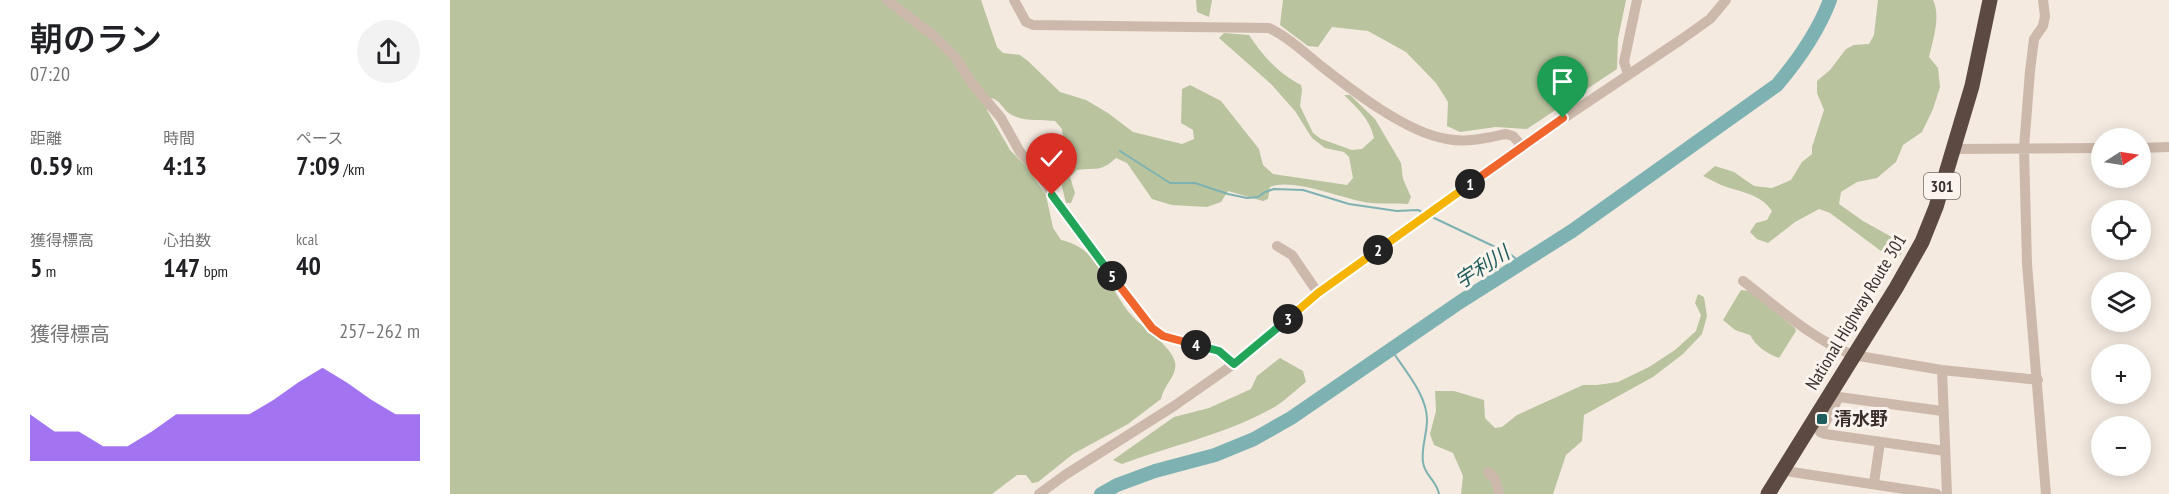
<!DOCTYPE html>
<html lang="ja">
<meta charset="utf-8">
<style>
:root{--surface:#fff;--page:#f2f2f2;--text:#202124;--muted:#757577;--accent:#7c3aed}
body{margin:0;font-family:"PT Sans Narrow","Noto Sans JP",sans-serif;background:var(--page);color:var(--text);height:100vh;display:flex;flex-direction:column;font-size:22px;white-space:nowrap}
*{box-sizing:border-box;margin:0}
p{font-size:20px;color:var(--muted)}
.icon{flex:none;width:33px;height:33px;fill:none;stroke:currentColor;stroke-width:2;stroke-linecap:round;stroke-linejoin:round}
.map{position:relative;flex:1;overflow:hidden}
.panel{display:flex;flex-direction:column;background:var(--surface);width:450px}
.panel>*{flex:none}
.needle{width:39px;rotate:78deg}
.tools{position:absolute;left:1641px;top:128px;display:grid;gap:12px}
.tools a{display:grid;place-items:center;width:60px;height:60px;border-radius:50%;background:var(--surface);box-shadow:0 3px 15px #0003;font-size:30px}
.pin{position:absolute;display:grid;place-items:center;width:51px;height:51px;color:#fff;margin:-62px -26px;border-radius:50% 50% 50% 0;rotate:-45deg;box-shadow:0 0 6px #0007}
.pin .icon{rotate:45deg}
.km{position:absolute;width:30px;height:30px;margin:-15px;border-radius:50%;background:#222;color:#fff;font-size:16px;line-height:30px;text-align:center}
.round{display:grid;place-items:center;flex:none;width:63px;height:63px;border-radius:32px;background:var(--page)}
.summary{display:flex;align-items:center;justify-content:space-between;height:102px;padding:0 30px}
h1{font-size:33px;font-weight:600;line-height:45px}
.metrics{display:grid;grid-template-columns:repeat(3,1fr);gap:9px;height:102px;padding:6px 30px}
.metrics div{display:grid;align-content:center}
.metrics b{font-size:26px;font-weight:600}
.metrics small{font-size:16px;font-weight:400}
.metrics p{font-size:16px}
.chart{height:168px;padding:12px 30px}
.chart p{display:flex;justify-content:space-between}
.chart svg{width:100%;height:108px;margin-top:6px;fill:var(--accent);opacity:.7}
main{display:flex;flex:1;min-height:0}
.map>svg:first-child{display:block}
</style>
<main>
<section class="panel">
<div class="summary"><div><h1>朝のラン</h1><p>07:20</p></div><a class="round"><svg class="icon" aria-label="share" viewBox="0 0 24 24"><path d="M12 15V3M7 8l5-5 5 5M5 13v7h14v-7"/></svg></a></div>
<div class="metrics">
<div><p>距離</p><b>0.59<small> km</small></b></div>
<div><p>時間</p><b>4:13</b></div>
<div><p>ペース</p><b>7:09<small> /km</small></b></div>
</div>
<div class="metrics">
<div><p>獲得標高</p><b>5<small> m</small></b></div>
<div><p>心拍数</p><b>147<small> bpm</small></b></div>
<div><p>kcal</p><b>40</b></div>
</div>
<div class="chart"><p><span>獲得標高</span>257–262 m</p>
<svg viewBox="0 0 160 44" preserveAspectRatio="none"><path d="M0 44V25L10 32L20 32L30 38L40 38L50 32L60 25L70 25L80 25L90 25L100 19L110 12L120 6L130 12L140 19L150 25L160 25V44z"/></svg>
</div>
</section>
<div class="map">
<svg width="1719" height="494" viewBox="0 0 1719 494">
<rect width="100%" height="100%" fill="#f4eae0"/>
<path fill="#b9c49f" d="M0,0H531L547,47L553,53L570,55L578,61L610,92L636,100L658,113L683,132L732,144L744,139L743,130L731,123L732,89L740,85L771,101L809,149L813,165L823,174L897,185L903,178L899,157L894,152L875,148L862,138L845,111L821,84L769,38L774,33L799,35C813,56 828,73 851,85L852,90L850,106L863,133L871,139L902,150L912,149L924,138C920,119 907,108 894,95H900L925,119L951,163L953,179L961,197L958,204C946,203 933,204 921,203C894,200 844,177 820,187L818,199L813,201L778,191L771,202L757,207L722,205L702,199L677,163L666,158C650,173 646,167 627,170L620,177L625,193L621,203H616L607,167L615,154L612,129L605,121C590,119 573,122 560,114C553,109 550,100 541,98L537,110L560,150L577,167L596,195L603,228L611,240C625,243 636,250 645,261C660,278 668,302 684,318C695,329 721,346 725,362C728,375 714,384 711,399L678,424L623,454L588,482L582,483L576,475H567L542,494H0Z
M746,0H762L759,17L747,12Z
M833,0H1176L1168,39L1167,69L1077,129L1046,127L1010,132L997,126L998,102L986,83L956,52L918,31L882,27L868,47L858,46L830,25Z
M1428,0H1483C1491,16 1483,40 1479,57L1488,68L1490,87L1483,109L1472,132L1453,145L1446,162L1427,178L1407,182L1391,192L1389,204L1413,221L1456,245L1450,256L1439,257L1380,213L1369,209L1345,222L1318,243L1307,239L1300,232L1306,223L1317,220L1322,211C1310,193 1289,192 1271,185C1265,182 1259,179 1253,176L1265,166L1284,172L1304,186L1322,188L1341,180L1352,162L1362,154V147L1374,110L1367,93V81L1380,70L1396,49L1404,45L1419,44L1424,35Z
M1291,290L1299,291L1345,328L1346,331L1329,358C1317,354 1306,346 1300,335L1285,330L1273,320Z
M1248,294L1254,297L1257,316L1252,334L1233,354L1203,377L1134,415L1132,441L1116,455L1103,494H1011L1013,476L1003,453L984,445L980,434L986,411L985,391H1004L1034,400L1035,418L1045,428L1052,427L1067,415L1133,385H1147L1168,382L1199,367L1225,350L1246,331L1251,315L1245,303Z
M830,358L853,371L856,382C844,391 832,404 819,410C773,435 720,446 672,464L663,460L724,417L759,408L801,389L807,376Z"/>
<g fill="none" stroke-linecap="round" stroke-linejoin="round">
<path stroke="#7eb2b2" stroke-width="2" d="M670,151L720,183H745L778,194L797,198L808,197L815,192L824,189L853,190L899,204L947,211L968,210L974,213
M982,217L1060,254L1070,262
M941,349C954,370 977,394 977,420C977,434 971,448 973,462C974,475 987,481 989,494"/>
<path stroke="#7eb2b2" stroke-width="14" d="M651,494L667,485L705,471L765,455L804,439L841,418L1010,302L1122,231L1327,85C1349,59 1368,32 1380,0"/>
<path stroke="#cdb9ab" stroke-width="10" d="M437,0L484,36L506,58L521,82L551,118L570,152L585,168L612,209L702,328L713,336L769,351L784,364
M564,0L576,22L583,25L819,28C838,37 854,52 871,66C903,91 957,133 997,139C1017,143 1037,138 1056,134L1063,136L1072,146
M1593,0L1595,16L1593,26L1584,39L1580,71L1574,148L1577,264L1596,494
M1178,74L1174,62L1187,0
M1690,148L1719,147
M1502,149L1652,148
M827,246L842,255L868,293
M1293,281C1327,307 1362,339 1403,355L1492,370L1588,380
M1492,370L1497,494
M1492,411L1389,397L1370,432L1375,434L1495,451
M1334,469L1342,472L1487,494
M1038,472L1045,479L1049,494
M1424,483L1430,442
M589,494L615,475L724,406L784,364L868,293L1072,146L1232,39L1260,19L1276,0"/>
<path stroke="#5c4941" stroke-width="15" d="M1318,494L1446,288L1472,242L1486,207L1522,86L1540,0"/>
</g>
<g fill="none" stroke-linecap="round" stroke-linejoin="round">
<g stroke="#fff" stroke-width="12">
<path id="split-1" d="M1020,184L1113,118"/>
</g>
<g stroke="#fff" stroke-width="12">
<path id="split-2" d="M928,250L1020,184"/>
</g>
<g stroke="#fff" stroke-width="12">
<path id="split-3" d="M838,319L868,293L928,250"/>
</g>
<g stroke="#fff" stroke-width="12">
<path id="split-4" d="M746,345L769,351L784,364L838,319"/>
</g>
<g stroke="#fff" stroke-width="12">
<path id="split-5" d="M662,276L702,328L713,336L746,345"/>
</g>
<g stroke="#fff" stroke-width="12">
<path id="split-6" d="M602,195L662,276"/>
</g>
<use href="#split-1" stroke="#f0652b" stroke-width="8"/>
<use href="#split-2" stroke="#f5b400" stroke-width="8"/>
<use href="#split-3" stroke="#f5b400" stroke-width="8"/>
<use href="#split-4" stroke="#22a559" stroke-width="8"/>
<use href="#split-5" stroke="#f0652b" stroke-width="8"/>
<use href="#split-6" stroke="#22a559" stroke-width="8"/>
</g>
<rect fill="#1e5c5e" stroke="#fbf4ed" stroke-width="2" x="1366" y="413" width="12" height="12" rx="3"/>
<g text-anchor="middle" stroke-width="6" stroke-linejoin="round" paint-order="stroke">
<rect fill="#fbf4ed" stroke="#756a65" stroke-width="1.5" x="1474" y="173" width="36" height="26" rx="4.5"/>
<g font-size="16" font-weight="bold" fill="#3b2f2b">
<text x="1492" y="192">301</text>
</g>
<g font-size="18" fill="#3b2f2b" stroke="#fbf4ed">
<text transform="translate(1406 312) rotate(-59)" y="6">National Highway Route 301</text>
</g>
<g font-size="18" font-weight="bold" fill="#3b2f2b" stroke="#fbf4ed" text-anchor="start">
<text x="1384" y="425">清水野</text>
</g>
<g font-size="20" font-style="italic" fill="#1e5c5e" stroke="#fbf4ed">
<text transform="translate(1032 267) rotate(-33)" y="7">宇利川</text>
</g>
</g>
</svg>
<div class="tools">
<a><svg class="needle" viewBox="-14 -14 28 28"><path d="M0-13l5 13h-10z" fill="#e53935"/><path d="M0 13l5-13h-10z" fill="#757577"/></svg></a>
<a><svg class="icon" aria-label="locate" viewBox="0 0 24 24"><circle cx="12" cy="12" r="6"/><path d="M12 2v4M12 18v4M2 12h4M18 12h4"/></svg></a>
<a><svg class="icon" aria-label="layers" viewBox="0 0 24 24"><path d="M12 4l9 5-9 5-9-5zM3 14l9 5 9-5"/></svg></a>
<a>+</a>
<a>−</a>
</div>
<div class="pin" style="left:1113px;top:118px;background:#1e9e55"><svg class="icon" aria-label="arrive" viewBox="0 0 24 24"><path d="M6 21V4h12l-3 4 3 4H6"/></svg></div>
<div class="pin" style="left:602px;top:195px;background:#d93025"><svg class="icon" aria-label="check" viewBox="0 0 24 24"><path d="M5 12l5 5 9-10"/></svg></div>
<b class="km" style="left:1020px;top:184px">1</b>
<b class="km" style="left:928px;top:250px">2</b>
<b class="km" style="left:838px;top:319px">3</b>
<b class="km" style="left:746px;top:345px">4</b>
<b class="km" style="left:662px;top:276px">5</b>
</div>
</main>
